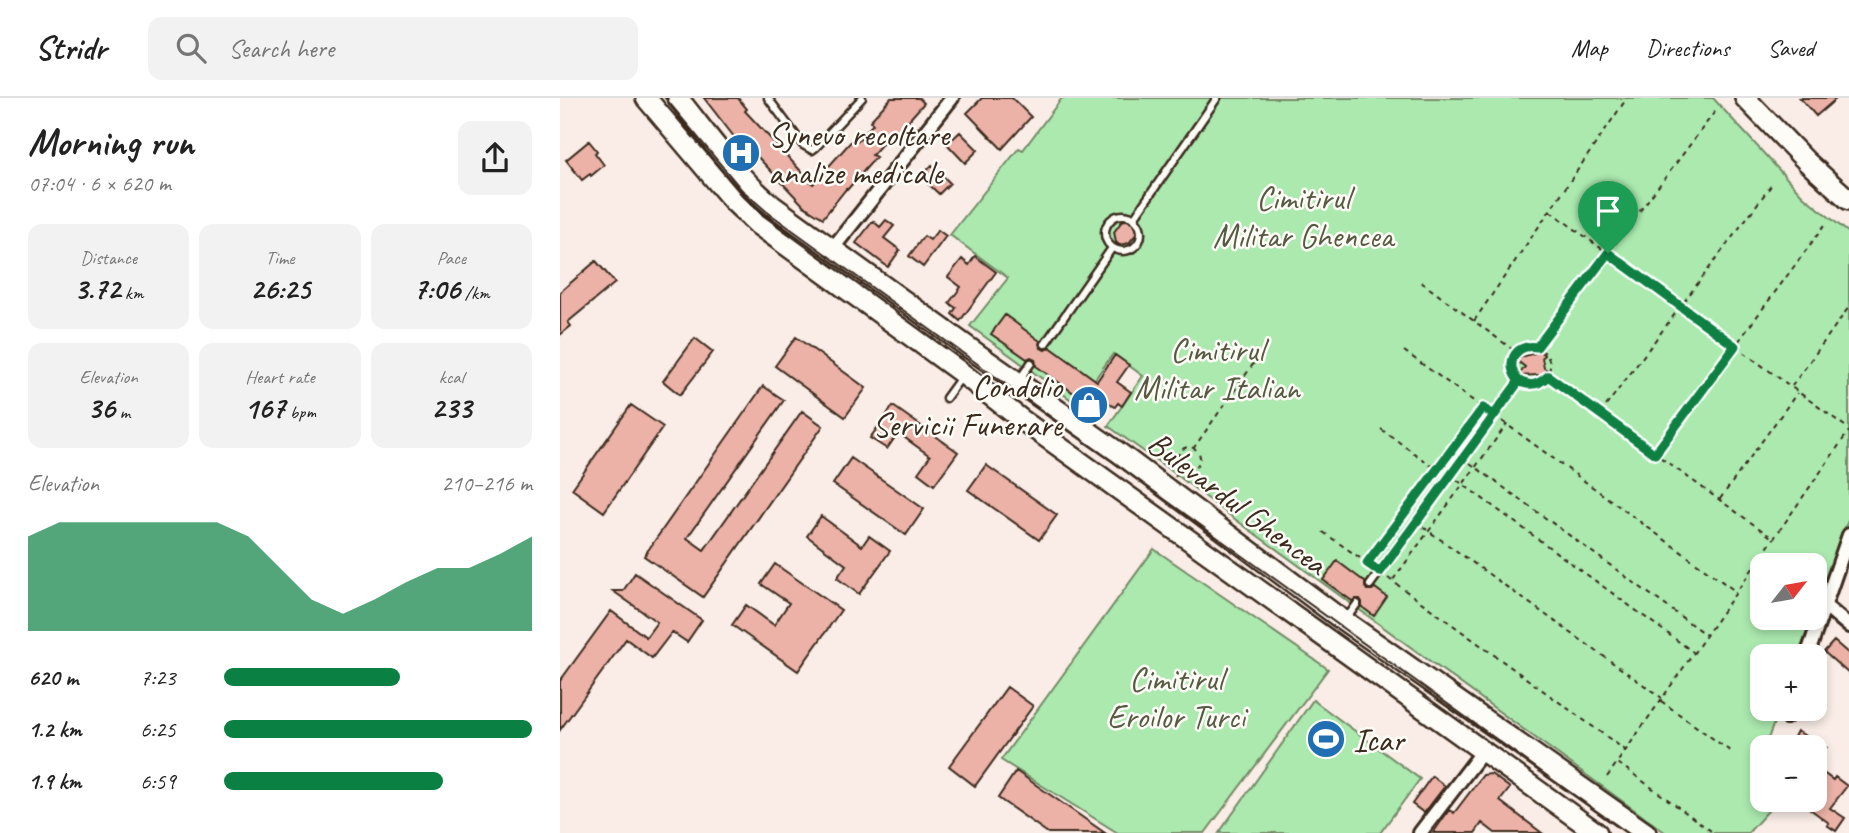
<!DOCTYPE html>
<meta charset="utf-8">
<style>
:root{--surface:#fff;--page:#f2f2f2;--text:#222;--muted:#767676;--line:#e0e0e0;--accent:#0b8043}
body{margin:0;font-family:Caveat,sans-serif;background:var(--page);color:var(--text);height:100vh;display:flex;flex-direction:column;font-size:26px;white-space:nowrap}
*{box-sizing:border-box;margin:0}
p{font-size:23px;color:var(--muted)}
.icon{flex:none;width:38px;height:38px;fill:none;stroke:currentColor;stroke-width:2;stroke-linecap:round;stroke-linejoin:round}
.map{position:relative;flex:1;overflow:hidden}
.drawer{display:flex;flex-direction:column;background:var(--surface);width:560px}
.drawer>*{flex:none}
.needle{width:46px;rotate:59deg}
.controls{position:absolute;left:1190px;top:455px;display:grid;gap:14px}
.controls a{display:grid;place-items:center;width:77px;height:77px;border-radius:14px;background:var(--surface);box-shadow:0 4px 10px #0003;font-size:35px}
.pin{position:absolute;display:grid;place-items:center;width:60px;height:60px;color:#fff;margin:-72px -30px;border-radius:50% 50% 50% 0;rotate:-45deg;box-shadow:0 0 7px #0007}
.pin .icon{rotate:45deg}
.round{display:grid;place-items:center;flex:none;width:74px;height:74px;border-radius:14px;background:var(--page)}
.overview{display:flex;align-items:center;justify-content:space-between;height:119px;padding:0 28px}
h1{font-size:38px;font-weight:800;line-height:52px}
.stats{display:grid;grid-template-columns:repeat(3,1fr);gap:10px;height:119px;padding:7px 28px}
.stats div{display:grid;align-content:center;border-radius:14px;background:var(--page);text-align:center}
.stats b{font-size:30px;font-weight:800}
.stats small{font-size:19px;font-weight:400}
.stats p{font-size:19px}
.chart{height:196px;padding:14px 28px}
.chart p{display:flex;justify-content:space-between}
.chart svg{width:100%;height:126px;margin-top:7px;fill:var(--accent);opacity:.7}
ul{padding:0 28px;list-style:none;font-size:23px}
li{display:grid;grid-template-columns:112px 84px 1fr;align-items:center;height:52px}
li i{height:18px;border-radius:9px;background:var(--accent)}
header{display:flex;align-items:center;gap:42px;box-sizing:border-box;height:98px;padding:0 35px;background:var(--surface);border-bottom:2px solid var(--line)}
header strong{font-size:33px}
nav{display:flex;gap:38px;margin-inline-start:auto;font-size:24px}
.search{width:490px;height:63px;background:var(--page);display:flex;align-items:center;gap:18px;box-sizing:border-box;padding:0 24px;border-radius:14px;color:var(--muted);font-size:26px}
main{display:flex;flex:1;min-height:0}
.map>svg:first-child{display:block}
</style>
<header>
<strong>Stridr</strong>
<div class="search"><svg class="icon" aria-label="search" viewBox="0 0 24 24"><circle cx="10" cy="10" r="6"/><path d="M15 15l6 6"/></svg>Search here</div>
<nav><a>Map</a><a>Directions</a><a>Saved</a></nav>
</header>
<main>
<section class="drawer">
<div class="overview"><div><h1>Morning run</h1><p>07:04 · 6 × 620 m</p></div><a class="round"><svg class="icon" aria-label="share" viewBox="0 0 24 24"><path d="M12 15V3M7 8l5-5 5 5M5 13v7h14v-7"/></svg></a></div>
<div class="stats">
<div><p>Distance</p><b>3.72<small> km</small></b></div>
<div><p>Time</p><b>26:25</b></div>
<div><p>Pace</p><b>7:06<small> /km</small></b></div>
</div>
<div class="stats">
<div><p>Elevation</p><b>36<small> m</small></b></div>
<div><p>Heart rate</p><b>167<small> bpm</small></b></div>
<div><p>kcal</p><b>233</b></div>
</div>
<div class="chart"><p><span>Elevation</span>210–216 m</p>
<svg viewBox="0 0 160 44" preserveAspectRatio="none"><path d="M0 44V11L10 6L20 6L30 6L40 6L50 6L60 6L70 11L80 22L90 33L100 38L110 33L120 27L130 22L140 22L150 17L160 11V44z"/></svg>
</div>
<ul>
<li><b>620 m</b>7:23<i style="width:57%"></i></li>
<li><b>1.2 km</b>6:25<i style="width:100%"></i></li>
<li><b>1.9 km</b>6:59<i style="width:71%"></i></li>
</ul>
</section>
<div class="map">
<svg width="1289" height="735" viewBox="0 0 1289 735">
<rect width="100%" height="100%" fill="#faede7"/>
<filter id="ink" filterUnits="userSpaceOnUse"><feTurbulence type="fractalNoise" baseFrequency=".0143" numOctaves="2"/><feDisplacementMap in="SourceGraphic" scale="14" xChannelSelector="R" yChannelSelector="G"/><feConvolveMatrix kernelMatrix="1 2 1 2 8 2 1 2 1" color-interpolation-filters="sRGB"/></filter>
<g filter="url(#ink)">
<path fill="#abe9af" stroke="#738a66" stroke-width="2" d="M502,0H1153L1243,98L1289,135V421L1282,435L1255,512V467H1202V520H1252L1238,558H1202V611H1219L1205,649H1202V702H1218L1188,735H1106L672,419L617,377L548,328L583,278L553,256L517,306L410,228L448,180L390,137L459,50L463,52Z
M594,451L768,571L645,735H558L441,662Z
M753,602L860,681L820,735H659Z"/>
<path fill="#ecb2a7" stroke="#3b2a1e" stroke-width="2" d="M144,0H178L187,11L185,13L253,86L294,40L298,43L313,26L310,23L331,0H359L364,5L332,41L329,38L312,57L316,59L287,92L286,91L263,120L244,108L178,38L175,40Z
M422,0H452L471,19L442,51L407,15Z
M1240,0H1277L1256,18Z
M400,34L418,52L405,65L387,46Z
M29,43L37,53L35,55L44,67L31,78L30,76L22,82L6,62Z
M372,67L390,85L379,96L361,79Z
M569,121L571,125H576L578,134L569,145L559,147L556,144L554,134L562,123Z
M326,122L334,128L324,140L340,152L328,169L296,145L313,123L320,129Z
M378,132L386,138L363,169L349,158L364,138L370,142Z
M415,158L436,174L400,223L392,216L396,210L389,205L401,189L388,179L402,161L409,167Z
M36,163L55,185L8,224L11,228L0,237V194Z
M445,217L480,243L479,246L481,250L485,252L490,249L537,283L555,257L569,267L557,284L571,294L562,308L558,305L555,309L546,303L540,308L533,317L517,306L522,301L476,268L475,261L471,259L467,261L431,236Z
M236,239L306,290L285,319L215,268Z
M135,240L153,254L120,297L103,283Z
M977,251L984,257L982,260L984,270L987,272L982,280L978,277L958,278L965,269L955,261L975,255Z
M203,288L224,302L127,440L144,452L242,313L263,328L143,499L84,458Z
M71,307L103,329L44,414L12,391Z
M333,308L398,354L374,387L358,375L370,358L338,335L327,351L310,340Z
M291,360L364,411L346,437L273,386Z
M426,367L497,417L479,442L408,392Z
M261,418L302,448L309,438L330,453L299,496L277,480L286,467L247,438Z
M777,463L805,484V489L807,492H812L815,490L827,499L814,518L802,509V504L800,501H795L792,503L763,482Z
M215,466L281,512L238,573L172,527L186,507L214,527L229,505L201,486Z
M75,475L142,522L127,544L112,534L92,560L66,541L0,632V583L51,513L86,539L97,524L53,493H63Z
M1274,543L1289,556V576L1264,554Z
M447,589L473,608L415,688L389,668Z
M1237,633L1265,649H1229Z
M456,673L545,735H488L438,700Z
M1262,674L1273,682L1275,679L1287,688L1270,710L1285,720L1276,733L1267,727L1269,725L1250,711L1252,710L1242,702H1255V683Z
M931,676L950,690L940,703L982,735H935L922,725L915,735H873L889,712L894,715L923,677Z
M872,678L885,688L864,715L852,706Z"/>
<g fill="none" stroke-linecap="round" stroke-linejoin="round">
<g stroke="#3b2a1e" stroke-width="11">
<path id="lane" d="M208,0L243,47L252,52L256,49L302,0
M545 135a18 18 0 1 1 36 0a18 18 0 1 1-36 0Z
M574,120L657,0
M485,246L552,150
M459,282L471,265
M386,300L402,278
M810,487L959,283
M786,521L797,506"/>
</g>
<g stroke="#3b2a1e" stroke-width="18">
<path id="street" d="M273,150L392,0
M1264,507L1289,528
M1247,558L1289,437
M1226,619L1229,611
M860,735L923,653"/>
</g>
<g stroke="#3b2a1e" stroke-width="24">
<path id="secondary" d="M86,0L174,104L197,126L403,276L462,322L1037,735
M118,0C148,37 176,78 213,108L419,257L558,354L773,515L1086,735
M1185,0L1247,64L1289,102"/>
</g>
<path stroke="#3b2a1e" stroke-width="2" stroke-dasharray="5 5" stroke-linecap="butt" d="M990,113L1289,331
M861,184L956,254
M914,223L1067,0
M952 268a19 19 0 1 1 38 0a19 19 0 1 1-38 0Z
M977,249L1157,11
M844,253L926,312
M987,278L1214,441
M1232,288L1289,209
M1040,316L1213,85
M942,323L1175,493
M821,331L877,372
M618 360a11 11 0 1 1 22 0a11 11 0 1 1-22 0Z
M633,351L706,248
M1095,356L1267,124
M910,365L1146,537
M615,379L622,369
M897,382L1133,554
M1160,401L1237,295
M863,429L1102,600
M763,434L813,469
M808,464L923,310
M828,480L1065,652
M833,482L947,326
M1101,603L1170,653
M1058,665L1151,733
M1047,679L1289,333"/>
<use href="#lane" stroke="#fdfcf7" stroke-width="6"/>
<use href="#street" stroke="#fdfcf7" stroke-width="12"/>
<use href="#secondary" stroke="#fdfcf7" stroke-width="19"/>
<path stroke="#3b2a1e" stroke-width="2" d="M105,0L181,91L206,113L1066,735"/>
</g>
</g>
<g fill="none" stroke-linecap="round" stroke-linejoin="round" filter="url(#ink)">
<g stroke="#fff" stroke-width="14">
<path id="route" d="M1048,155L977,249C954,245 944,267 959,283C913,347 866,411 820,474L807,465L923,310L934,317L959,283C970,289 979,287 988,278L1095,356L1175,248L1048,155"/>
</g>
<use href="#route" stroke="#0b8043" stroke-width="9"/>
</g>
<defs>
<g id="hospital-disc" transform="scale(2.0125)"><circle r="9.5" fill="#1f6fb2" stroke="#fdfcf7"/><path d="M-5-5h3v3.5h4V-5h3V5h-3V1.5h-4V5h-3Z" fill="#fff"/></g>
<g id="shop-disc" transform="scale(2.0125)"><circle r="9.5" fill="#1f6fb2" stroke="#fdfcf7"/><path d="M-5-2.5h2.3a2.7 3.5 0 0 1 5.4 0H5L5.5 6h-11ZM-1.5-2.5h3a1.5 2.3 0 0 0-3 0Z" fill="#fff"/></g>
<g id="stadium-disc" transform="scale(2.0125)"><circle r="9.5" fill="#1f6fb2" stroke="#fdfcf7"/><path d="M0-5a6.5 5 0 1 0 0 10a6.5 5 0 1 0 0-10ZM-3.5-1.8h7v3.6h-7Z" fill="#fff"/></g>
</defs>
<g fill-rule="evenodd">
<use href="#hospital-disc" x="181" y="55"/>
<use href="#shop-disc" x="529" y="307"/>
<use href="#stadium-disc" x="766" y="641"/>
</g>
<g text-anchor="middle" stroke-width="5" stroke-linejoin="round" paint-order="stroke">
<g font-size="33" fill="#3b2a1e" stroke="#fdfcf7" text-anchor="start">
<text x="208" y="48">Synevo recoltare<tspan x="208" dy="38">analize medicale</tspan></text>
<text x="502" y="300" text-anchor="end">Condolio<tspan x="502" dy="38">Servicii Funerare</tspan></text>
<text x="793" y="653">Icar</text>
</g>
<g font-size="33" fill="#575a42" stroke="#fdfcf7">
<text x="743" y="111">Cimitirul<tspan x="743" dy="38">Militar Ghencea</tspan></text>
<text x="657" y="263">Cimitirul<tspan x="657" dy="38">Militar Italian</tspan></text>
<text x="616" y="592">Cimitirul<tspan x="616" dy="38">Eroilor Turci</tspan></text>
</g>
<g font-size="33" fill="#3b2a1e" stroke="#fdfcf7">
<text transform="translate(678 404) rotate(37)" y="12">Bulevardul Ghencea</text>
</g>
</g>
</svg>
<div class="controls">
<a><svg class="needle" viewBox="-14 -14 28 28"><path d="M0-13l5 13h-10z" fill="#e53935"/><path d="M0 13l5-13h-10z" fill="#767676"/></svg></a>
<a>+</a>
<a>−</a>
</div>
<div class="pin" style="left:1048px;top:155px;background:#1e9e55"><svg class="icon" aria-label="arrive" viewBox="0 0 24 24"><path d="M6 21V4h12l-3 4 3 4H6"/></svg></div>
</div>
</main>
